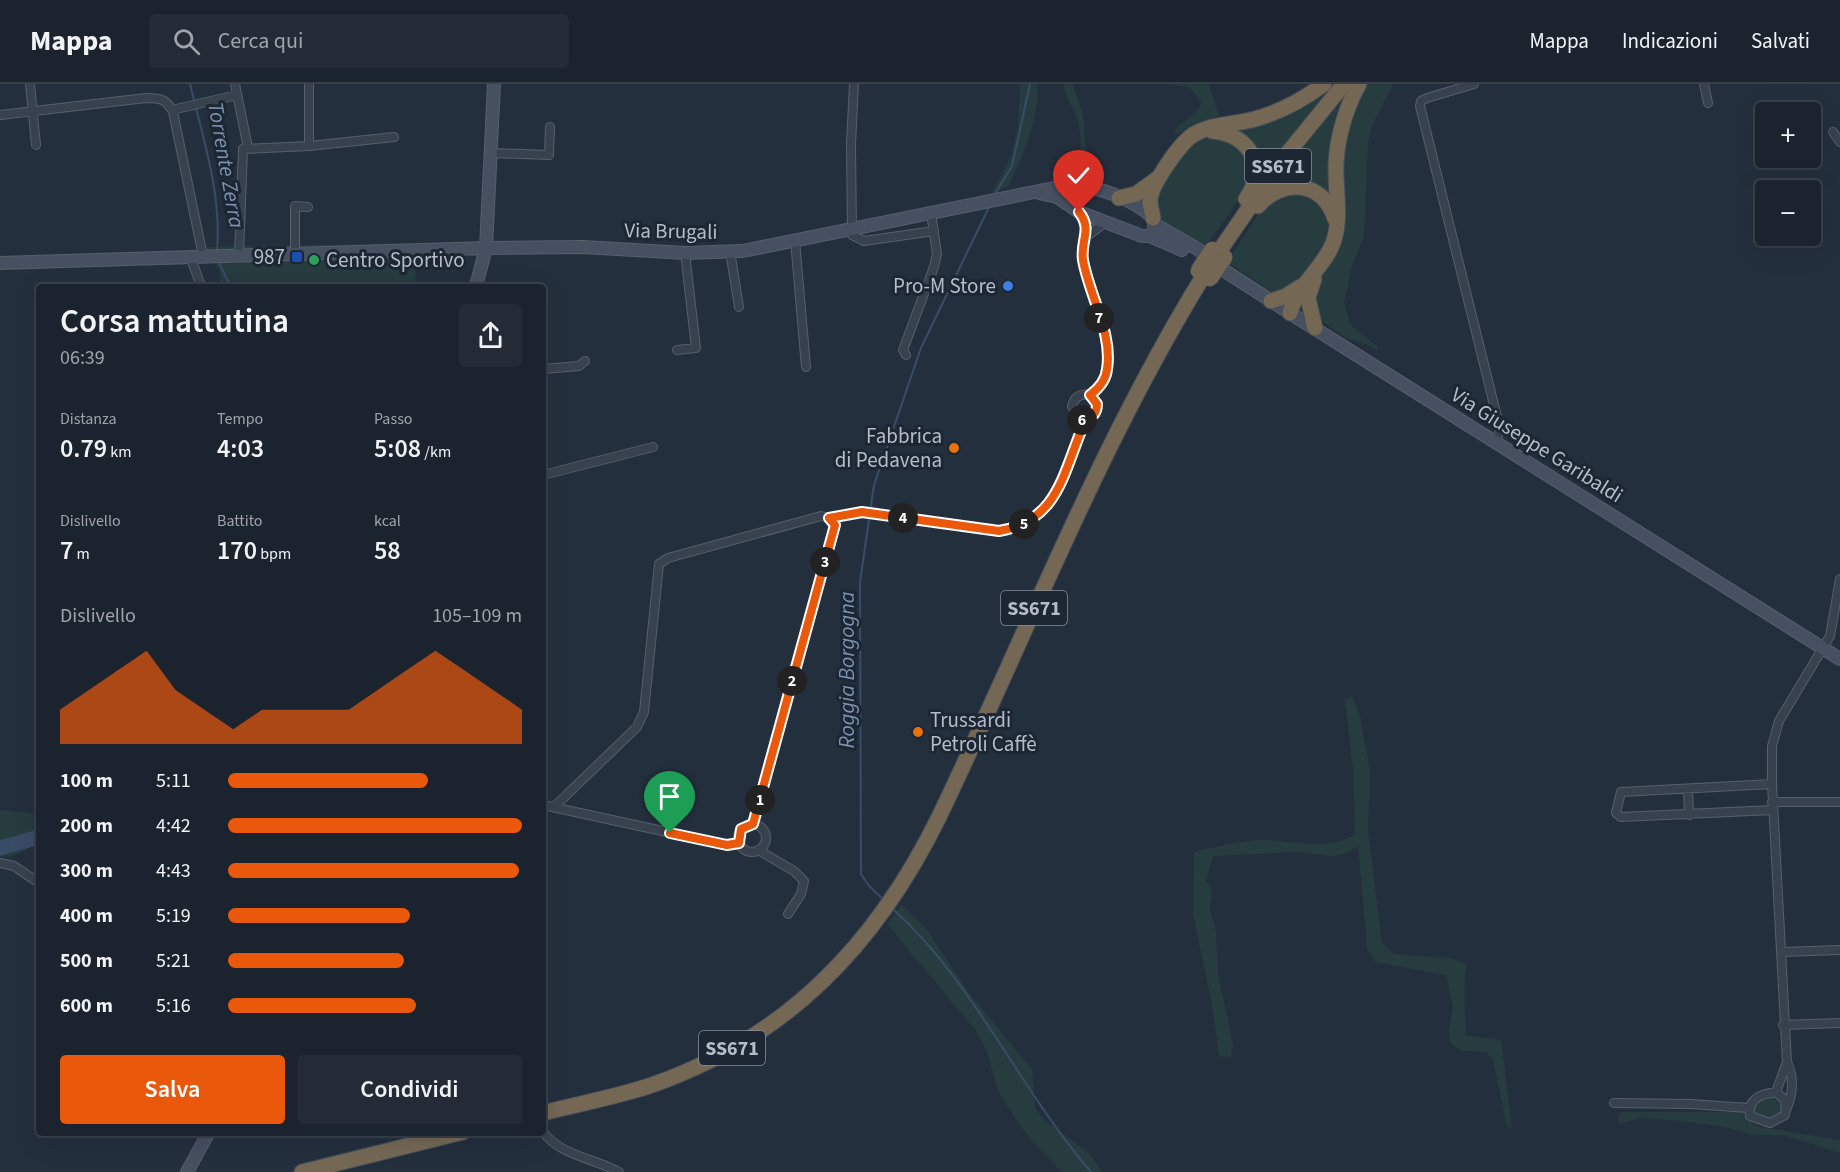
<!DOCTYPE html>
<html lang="it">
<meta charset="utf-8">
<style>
:root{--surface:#1b232e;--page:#242b36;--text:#f1f3f6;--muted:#a0a4aa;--line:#39404a;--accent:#ea580c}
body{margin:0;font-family:"Source Sans 3",sans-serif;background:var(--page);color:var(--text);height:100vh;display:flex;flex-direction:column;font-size:22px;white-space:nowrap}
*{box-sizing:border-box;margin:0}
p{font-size:20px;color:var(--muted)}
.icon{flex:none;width:33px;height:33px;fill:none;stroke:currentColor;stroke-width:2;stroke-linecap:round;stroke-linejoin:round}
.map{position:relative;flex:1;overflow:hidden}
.side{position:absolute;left:36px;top:200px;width:510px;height:852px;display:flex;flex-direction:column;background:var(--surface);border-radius:6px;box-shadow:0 6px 24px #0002,0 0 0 2px var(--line)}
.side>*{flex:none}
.tools{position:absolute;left:1755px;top:18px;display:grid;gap:12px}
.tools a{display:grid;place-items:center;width:66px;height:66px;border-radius:6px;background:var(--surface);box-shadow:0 6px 24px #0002,0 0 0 2px var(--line);font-size:30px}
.pin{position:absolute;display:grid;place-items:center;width:51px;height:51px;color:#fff;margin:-62px -26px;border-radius:50% 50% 50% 0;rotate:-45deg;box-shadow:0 0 6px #0007}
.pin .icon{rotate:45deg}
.km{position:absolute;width:30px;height:30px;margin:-15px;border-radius:50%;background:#222;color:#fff;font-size:16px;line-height:30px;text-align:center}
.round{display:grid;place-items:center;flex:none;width:63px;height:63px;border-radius:6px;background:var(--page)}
.head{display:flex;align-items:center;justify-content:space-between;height:102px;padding:0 24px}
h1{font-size:33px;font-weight:600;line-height:45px}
.figures{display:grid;grid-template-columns:repeat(3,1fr);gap:9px;height:102px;padding:6px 24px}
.figures div{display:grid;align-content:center}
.figures b{font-size:26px;font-weight:600}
.figures small{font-size:16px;font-weight:400}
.figures p{font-size:16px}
.chart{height:168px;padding:12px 24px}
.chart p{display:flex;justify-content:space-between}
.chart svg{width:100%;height:108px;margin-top:6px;fill:var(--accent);opacity:.7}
.button{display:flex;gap:12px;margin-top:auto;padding:12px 24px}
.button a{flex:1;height:69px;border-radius:6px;background:var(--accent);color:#fff;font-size:24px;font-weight:600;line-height:69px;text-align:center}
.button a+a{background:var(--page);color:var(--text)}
ul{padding:0 24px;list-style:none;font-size:20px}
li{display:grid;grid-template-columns:96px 72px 1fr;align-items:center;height:45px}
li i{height:15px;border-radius:8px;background:var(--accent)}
header{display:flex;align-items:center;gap:36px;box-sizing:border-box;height:84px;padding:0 30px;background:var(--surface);border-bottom:2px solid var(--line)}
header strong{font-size:28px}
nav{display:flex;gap:33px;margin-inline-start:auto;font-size:21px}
.search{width:420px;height:54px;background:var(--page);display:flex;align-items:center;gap:15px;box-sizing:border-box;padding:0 21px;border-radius:6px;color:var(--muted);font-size:22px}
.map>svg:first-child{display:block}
</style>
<header>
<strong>Mappa</strong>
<div class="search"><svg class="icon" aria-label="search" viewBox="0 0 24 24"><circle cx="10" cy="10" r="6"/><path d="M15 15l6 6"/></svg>Cerca qui</div>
<nav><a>Mappa</a><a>Indicazioni</a><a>Salvati</a></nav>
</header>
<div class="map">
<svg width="1840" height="1088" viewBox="0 0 1840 1088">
<rect width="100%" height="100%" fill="#242f3e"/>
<path fill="#263c3f" d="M1020,0H1037C1040,37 1023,69 1009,102L991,110L1012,70L1018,41Z
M1064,0H1073L1083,31L1087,82L1085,90L1078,92C1080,73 1083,54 1077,35C1074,22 1064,14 1064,0Z
M1165,0H1209L1219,32L1195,41L1178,50L1174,49C1178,37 1197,32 1202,19L1189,3Z
M1335,0L1262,93L1232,46L1312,14Z
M1352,0L1329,114L1272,102Z
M1365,0H1393L1372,42L1368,58L1364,152L1352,182L1344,218L1350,240L1379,264L1377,266C1366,258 1358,259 1347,254C1336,248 1325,240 1316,231L1314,202L1339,164L1344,150L1341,81L1351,34Z
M1206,51L1216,52L1244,66C1258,102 1222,138 1203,166L1158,136L1154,126L1160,100L1184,66Z
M1297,107C1304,110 1313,113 1319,117C1349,146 1308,194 1283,210L1272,208L1227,178L1269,114Z
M414,159L416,202H220V188L206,163Z
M1352,612L1360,632L1370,686L1368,746L1382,859L1394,870L1449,874L1467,880C1462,904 1466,926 1465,951L1501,956L1512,1044L1507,1042L1493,976L1487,968L1462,967L1450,959L1449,946L1453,923L1446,891L1375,878L1367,864L1358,762L1346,769L1331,772L1299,768L1213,772L1206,797L1212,807L1210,826L1216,848L1218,890L1233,961L1231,974L1219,972L1212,920L1193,831L1194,768C1214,763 1243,756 1263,756C1295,756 1326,768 1355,750L1353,686L1345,616Z
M0,726L39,730V759L13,772L0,773Z
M902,821L925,843L969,909L1032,985L1035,1023L1044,1036L1089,1069L1102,1088H1062L1031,1056L1017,1037L998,1006L986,965L977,948L887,840Z
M1773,1013L1783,1018L1780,1029L1768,1033L1756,1031L1753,1026L1757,1016Z
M1621,1028H1742L1755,1042L1840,1056V1069L1783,1051H1756L1725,1043L1681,1037L1642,1034L1619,1040L1618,1033Z"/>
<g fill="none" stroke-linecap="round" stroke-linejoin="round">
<path stroke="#394c67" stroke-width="2" d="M190,0C203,54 222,111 217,167
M995,110L1012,82L1030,0
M219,178L230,202
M885,817L869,802L861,790L860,498L874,401L921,264L990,121
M893,825C975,899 1019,1005 1091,1088"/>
<path stroke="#394c67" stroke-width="15" d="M0,764L39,753"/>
<g stroke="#565f6c" stroke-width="10">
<path id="street" d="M30,0L36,61
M235,0L248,64
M309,0V62
M854,0L851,60L852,151L864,157L934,147
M1474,0L1427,14L1421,17L1420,22L1500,345L1496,359
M1704,0L1708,19
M172,26L237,11
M0,31L146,14C161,14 166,15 173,28L203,172
M1833,48L1840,58
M491,69L549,71L550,43
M1079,129L1085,136L1087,152L1106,138
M1087,152L1083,163V175C1090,204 1111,257 1107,285C1106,296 1099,304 1090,311C1080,309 1074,313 1072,322L1078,333L1086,335L1095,328L1097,320L1090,311
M795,156L806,283
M730,167L739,223
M295,169V122L308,123
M239,171L243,65L309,62L394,53
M190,172L201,202
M677,266L696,264L685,169
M906,271L903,266L934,183L937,170L931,129
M543,285L579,282L585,277
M543,391L653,363
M829,434L862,428L999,447C1057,437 1062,394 1081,347V334
M1772,700L1621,708L1616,729L1621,733L1773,726
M1688,705L1689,731
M1772,718H1840
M543,721L727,761L739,759
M554,723L637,643L644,628L659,480L668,474L821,432L829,434L835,441L753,740
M738 754a14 14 0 1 1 28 0a14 14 0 1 1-28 0Z
M758,766L794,787L804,797L801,810L788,830
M0,779L14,782L39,799
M1781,868L1840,866
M1783,941L1840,939
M1787,978L1772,700V662L1779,637L1830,552L1840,495
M1776,1008L1786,1017L1785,1031L1770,1039L1750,1032C1748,1014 1761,1010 1776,1008L1787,978C1794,993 1793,1009 1787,1024
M1614,1019L1690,1020L1749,1024
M543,1048C561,1072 594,1074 619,1088"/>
</g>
<g stroke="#565f6c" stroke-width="14">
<path id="secondary" d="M1039,109L1057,113L1079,128L1142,152H1150L1155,146L1153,134C1135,115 1094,101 1069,101L1063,109V117
M1156,141L1199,166L1214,180L1290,229L1840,575
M1150,152L1182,166
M0,179L486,164L583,163L685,169L743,167L1069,101
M476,202L486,164L494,0
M187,1088L209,1048"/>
</g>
<g stroke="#434c59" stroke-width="17">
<path id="highway" d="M1212,47C1250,50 1268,83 1246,115
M1119,114L1136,110L1158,94
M1258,122C1282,94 1323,96 1335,135
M1153,134C1152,128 1150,121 1150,116C1151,101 1180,59 1193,51C1212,39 1234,41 1255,35C1280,28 1304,15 1324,0
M1218,169L1282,76L1344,0
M1314,195L1308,214L1315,244
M1271,217L1286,212L1300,203
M1290,229C1297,201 1323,185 1333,159C1342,135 1335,105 1336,80C1337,54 1346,23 1359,0
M543,1029C578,1020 615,1013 649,1002C786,955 876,861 939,733C1026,552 1098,363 1204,191
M302,1088L463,1048"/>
</g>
<use href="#street" stroke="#38414e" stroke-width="8"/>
<use href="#secondary" stroke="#465061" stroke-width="12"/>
<use href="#highway" stroke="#746855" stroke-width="15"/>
<g stroke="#434c59" stroke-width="17" stroke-linecap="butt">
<path id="highway-bridge" d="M1198,187L1212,165
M1210,195L1225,173"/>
</g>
<use href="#highway-bridge" stroke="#746855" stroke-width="15"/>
</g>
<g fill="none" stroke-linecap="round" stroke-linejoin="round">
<g stroke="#fff" stroke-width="12">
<path id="route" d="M670,749L727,761L739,759L741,745L753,740L835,441L829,434L862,428L999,447C1056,437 1062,394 1081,347L1082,334C1091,335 1097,330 1097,320L1090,311C1098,305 1106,296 1107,285C1113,249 1089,211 1083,176C1080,156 1093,146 1079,128"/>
</g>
<use href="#route" stroke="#ea580c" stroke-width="8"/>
</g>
<rect fill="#1a4fb4" stroke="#1d2633" stroke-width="2" x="291" y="167" width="12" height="12" rx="3"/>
<circle fill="#2e9e5b" stroke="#1d2633" stroke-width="2" cx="314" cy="176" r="6"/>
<circle fill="#3f7fe0" stroke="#1d2633" stroke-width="2" cx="1008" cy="202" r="6"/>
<g fill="#e8710a" stroke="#1d2633" stroke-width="2">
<circle cx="954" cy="364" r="6"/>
<circle cx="918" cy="648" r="6"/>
</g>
<g text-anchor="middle" stroke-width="6" stroke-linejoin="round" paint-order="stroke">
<g fill="#1d2633" stroke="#878f9c" stroke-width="1.5">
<rect x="1245" y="65" width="66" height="34" rx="4.5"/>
<rect x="1001" y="507" width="66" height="34" rx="4.5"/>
<rect x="699" y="947" width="66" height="34" rx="4.5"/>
</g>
<g font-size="20" font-weight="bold" fill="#b4bcc9">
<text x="1278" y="89">SS671</text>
<text x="1034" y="531">SS671</text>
<text x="732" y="971">SS671</text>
</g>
<g font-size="21" fill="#b4bcc9" stroke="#1d2633">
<text transform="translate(671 147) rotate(1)" y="7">Via Brugali</text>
<text transform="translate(1537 361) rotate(32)" y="7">Via Giuseppe Garibaldi</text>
</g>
<g font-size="21" fill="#b4bcc9" stroke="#1d2633" text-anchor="end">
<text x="285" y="180">987</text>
<text x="326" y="183" text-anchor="start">Centro Sportivo</text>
<text x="996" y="209">Pro-M Store</text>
<text x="942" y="359">Fabbrica<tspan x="942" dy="24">di Pedavena</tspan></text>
<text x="930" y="643" text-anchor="start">Trussardi<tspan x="930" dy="24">Petroli Caffè</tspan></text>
</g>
<g font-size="22" font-style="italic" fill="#7c92b1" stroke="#1d2633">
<text transform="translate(227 81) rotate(80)" y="8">Torrente Zerra</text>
<text transform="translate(846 586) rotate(-90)" y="8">Roggia Borgogna</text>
</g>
</g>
</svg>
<div class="tools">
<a>+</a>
<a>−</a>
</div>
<div class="pin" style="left:670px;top:749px;background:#1e9e55"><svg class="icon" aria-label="arrive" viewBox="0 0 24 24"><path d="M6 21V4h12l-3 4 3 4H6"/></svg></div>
<div class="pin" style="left:1079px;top:128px;background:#d93025"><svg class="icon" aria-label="check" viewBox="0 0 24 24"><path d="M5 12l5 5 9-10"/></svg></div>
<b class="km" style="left:760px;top:716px">1</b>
<b class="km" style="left:792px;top:597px">2</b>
<b class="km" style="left:825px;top:478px">3</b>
<b class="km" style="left:903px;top:434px">4</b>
<b class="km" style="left:1024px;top:440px">5</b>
<b class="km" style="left:1082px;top:336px">6</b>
<b class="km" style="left:1099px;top:234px">7</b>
<section class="side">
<div class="head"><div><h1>Corsa mattutina</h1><p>06:39</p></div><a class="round"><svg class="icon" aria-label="share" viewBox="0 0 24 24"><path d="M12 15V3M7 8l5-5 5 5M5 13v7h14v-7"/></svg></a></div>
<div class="figures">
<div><p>Distanza</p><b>0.79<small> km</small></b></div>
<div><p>Tempo</p><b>4:03</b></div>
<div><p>Passo</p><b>5:08<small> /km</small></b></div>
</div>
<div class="figures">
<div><p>Dislivello</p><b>7<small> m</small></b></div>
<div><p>Battito</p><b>170<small> bpm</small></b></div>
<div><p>kcal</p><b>58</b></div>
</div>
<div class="chart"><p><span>Dislivello</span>105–109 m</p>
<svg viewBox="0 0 160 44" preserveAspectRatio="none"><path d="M0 44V30L10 22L20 14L30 6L40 22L50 30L60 38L70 30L80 30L90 30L100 30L110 22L120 14L130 6L140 14L150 22L160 30V44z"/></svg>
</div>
<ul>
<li><b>100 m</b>5:11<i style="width:68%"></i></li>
<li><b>200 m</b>4:42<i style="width:100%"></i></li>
<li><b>300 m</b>4:43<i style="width:99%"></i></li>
<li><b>400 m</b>5:19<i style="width:62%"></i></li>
<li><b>500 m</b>5:21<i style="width:60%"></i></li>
<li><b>600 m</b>5:16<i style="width:64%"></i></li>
</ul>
<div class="button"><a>Salva</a><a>Condividi</a></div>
</section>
</div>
